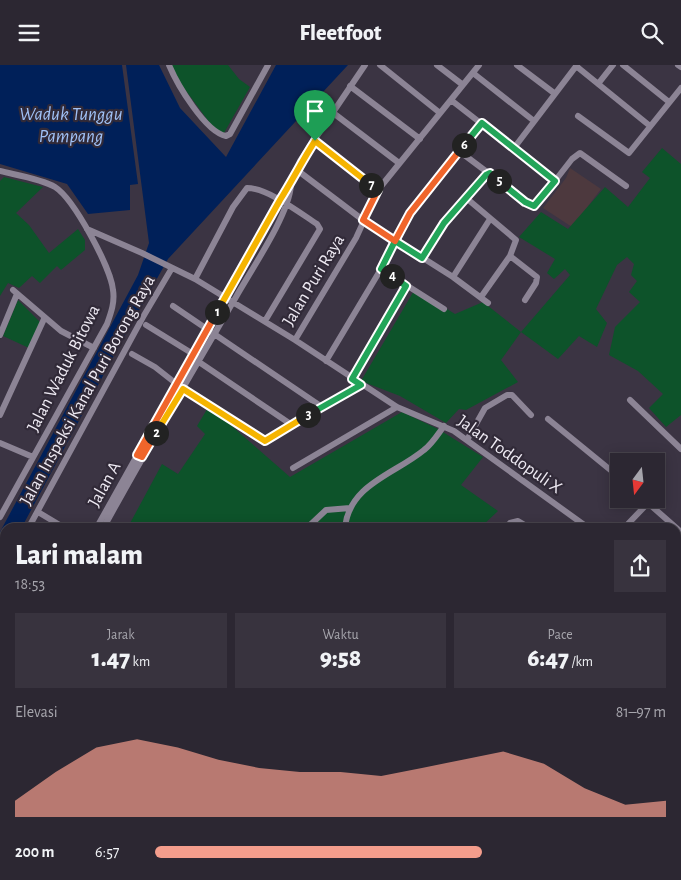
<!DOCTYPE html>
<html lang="id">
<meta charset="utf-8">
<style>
:root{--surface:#2c2732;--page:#38333e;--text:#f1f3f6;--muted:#a6a5ac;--line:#48444d;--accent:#f49d8c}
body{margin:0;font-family:"Alegreya Sans",sans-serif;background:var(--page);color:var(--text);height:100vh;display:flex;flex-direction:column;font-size:19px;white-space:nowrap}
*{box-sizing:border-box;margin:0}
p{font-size:16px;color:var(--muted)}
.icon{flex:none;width:28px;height:28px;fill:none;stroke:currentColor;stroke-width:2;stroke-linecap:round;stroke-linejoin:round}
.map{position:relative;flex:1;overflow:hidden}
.panel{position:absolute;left:0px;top:458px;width:681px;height:358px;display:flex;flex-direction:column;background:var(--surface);border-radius:15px 15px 0 0;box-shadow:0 2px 12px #0003,0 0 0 1px var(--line)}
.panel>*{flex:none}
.needle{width:32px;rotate:195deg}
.fabs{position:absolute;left:610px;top:388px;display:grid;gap:10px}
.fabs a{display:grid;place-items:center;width:55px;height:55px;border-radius:0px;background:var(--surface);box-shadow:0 2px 12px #0003,0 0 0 1px var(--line);font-size:25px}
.pin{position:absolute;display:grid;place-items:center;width:42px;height:42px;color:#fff;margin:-51px -21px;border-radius:50% 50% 50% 0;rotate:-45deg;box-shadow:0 0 5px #0007}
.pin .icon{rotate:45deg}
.km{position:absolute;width:25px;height:25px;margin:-12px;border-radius:50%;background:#222;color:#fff;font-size:14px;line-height:25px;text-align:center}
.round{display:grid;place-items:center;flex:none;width:52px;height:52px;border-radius:0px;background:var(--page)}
.summary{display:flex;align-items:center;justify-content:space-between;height:85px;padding:0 15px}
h1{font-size:28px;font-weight:800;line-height:38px}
.figures{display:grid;grid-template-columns:repeat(3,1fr);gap:8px;height:85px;padding:5px 15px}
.figures div{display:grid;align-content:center;border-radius:0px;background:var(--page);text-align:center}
.figures b{font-size:25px;font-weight:800}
.figures small{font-size:14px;font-weight:400}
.figures p{font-size:14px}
.chart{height:140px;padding:10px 15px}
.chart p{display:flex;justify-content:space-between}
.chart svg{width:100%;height:90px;margin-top:5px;fill:var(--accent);opacity:.7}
ul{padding:0 15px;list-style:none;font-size:16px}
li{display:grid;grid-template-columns:80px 60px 1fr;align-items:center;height:38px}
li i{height:12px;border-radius:6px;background:var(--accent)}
header{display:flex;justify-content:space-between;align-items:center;height:65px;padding:0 15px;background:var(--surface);font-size:22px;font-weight:800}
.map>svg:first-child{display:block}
</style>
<header><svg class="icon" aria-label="menu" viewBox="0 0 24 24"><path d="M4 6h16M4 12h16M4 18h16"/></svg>Fleetfoot<svg class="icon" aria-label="search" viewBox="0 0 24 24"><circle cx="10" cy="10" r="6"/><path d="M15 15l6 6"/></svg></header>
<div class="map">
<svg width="681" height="815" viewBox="0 0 681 815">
<rect width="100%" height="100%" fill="#3b3443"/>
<path fill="#4d393e" d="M570,103L601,124L572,162L543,143L566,113Z"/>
<path fill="#0d532a" d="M171,0H228L239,14L250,22L224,68L215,65L175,11Z
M662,83L681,99V350L666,362L649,343L663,329L638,306L609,290L615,262L640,237L629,227L637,216L631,210L634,199L627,192L617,200L596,244L607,258L597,282L579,271L558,294L521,267L501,295L518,317L466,345L459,344L446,358L400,331L361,316L415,224L455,249L483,237L521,267L570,210L565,204L554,214L547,208L555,194L519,172L541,147L568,164L605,122L628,142L650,113L642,107Z
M4,112L43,122L16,148L29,160L49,188L78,164L85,175V185L61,205L57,201L40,218L32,211L19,223L8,218L0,231V116Z
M18,235L41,258L29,283L3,271Z
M209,341L290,412L402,347L438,364L483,392L461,420L498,446L481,462H128L162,399L178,409L205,369L197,361Z"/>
<path fill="#002059" d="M0,0H122L138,119L130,120V145L88,149L67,119L0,99Z
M126,0H159L180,43L226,92L276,0H348L168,194L119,281L22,462H5V495L0,504V467L138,210L149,178Z"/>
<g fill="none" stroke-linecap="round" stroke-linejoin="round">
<path stroke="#8c8495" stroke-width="6" d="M169,0C177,19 205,67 226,71L230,69L268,0
M380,0L440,48
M437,0L463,20
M517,0L554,28
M623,0L669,37
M678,0L681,2
M576,1L650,61
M473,8L534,56
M598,19L613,0
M350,21L420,74
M451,35L555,116
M332,47L399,98
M578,51L629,88L681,23
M315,75L378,125
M514,83L577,0
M459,86L531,140L537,139L572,94L580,88L626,121
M297,105L363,155L453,212L488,238
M0,106C16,110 42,114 55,122C74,134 111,203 113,225C115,237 111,248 107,259L0,452
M465,132L516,175L510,191L481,232
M87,164L142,188L195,214L295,275L397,342L454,366L587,462
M510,191L537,212L536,218L525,235
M422,193L444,158L487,108
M381,204L444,244
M453,212L490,154
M195,214L233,142L247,123C268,123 300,148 317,159L320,164L265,256
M13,225L61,266L94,283
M173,241L322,342
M146,260L198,292
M0,270L17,229
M295,275L356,173L378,125L479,0
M132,289L155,302L183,324L265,376L361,320
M326,296L381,204L406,154L481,58
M199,297L292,360
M352,313L406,221
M630,335L681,384
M0,350L44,254
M548,354L619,412
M467,375L485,343L507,330H512L531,350
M0,378L33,392
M293,403L397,342
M38,447L63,462
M29,462L143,252L172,203
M97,462L280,135L291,120L300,96L365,0
M104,462C146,385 191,309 236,232C251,205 289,150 291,120
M308,462L326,445L350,443
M345,462C350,419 395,409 424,385C432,379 438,369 444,361
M506,462L510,458L518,456L528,462
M625,462L648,438L681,467
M0,516L5,507
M676,537L681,541
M0,540L5,543
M676,557L681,552
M676,596L681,601
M676,647L681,642
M676,726L681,721
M676,750L681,744
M0,785L5,787
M83,810L89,812
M375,810L387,815
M475,810L481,815
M540,810L546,815
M593,810L599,815
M17,815L20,810
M52,815L54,810
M113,815L115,810
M181,815L183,810
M220,815L224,810
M298,815L302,810
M556,815L561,810
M618,815L622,810"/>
<path stroke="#8f7bb5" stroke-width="9" d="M0,662L5,665
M244,810L250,815"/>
</g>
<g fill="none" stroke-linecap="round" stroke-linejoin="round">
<g stroke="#fff" stroke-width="10">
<path id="split-1" d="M217,247L280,135C292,116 302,96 315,76"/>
</g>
<g stroke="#fff" stroke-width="10">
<path id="split-2" d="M156,368L142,392L137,390L217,247"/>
</g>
<g stroke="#fff" stroke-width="10">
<path id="split-3" d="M156,368L183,324L265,376L308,350"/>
</g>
<g stroke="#fff" stroke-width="10">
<path id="split-4" d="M308,350L361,320L352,314L406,221L392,211"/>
</g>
<g stroke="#fff" stroke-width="10">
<path id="split-5" d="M392,211L381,204L395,176L422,193L444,158L486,110L490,108L499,116"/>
</g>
<g stroke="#fff" stroke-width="10">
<path id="split-6" d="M464,80L482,58L555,116L534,141L525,137L499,116"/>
</g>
<g stroke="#fff" stroke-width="10">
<path id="split-7" d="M371,120L378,125L363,155L395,176L410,148L464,80"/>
</g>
<g stroke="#fff" stroke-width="10">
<path id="split-8" d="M315,76L371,120"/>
</g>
<use href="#split-1" stroke="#f5b400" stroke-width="6"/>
<use href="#split-2" stroke="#f0652b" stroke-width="6"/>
<use href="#split-3" stroke="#f5b400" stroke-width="6"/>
<use href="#split-4" stroke="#22a559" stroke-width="6"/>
<use href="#split-5" stroke="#22a559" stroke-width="6"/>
<use href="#split-6" stroke="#22a559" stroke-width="6"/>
<use href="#split-7" stroke="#f0652b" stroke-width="6"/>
<use href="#split-8" stroke="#f5b400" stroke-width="6"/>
</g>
<g text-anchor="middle" stroke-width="4.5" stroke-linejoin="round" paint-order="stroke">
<g font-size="18" fill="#eeeaf3" stroke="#312a38">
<text transform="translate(313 215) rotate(-59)" y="6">Jalan Puri Raya</text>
<text transform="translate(63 303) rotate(-63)" y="6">Jalan Waduk Bitowa</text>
<text transform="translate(87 325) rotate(-61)" y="6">Jalan Inspeksi Kanal Puri Borong Raya</text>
<text transform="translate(510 389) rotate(35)" y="6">Jalan Toddopuli X</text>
<text transform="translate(104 419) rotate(-61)" y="6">Jalan A</text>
</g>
<g font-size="19" font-style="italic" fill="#a0c1f6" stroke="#312a38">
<text x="71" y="55">Waduk Tunggu<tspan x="71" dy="22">Pampang</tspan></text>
</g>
</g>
</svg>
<div class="fabs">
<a><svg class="needle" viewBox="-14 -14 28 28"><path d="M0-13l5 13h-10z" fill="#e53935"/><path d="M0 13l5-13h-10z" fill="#a6a5ac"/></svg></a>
</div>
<div class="pin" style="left:315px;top:76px;background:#1e9e55"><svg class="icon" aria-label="arrive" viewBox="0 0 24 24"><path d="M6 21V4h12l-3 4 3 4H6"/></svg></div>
<b class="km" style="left:217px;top:247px">1</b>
<b class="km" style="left:156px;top:368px">2</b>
<b class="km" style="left:308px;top:350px">3</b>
<b class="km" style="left:392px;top:211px">4</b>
<b class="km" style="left:499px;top:116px">5</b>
<b class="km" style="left:464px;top:80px">6</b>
<b class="km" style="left:371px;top:120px">7</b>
<section class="panel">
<div class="summary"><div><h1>Lari malam</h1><p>18:53</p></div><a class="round"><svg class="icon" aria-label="share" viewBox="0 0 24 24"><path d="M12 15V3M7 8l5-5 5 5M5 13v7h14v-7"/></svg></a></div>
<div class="figures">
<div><p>Jarak</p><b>1.47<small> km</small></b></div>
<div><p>Waktu</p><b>9:58</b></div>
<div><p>Pace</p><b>6:47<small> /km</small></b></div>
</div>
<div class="chart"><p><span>Elevasi</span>81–97 m</p>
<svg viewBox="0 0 160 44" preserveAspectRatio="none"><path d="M0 44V36L10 22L20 10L30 6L40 10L50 16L60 20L70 22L80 22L90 24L100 20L110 16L120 12L130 18L140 30L150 38L160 36V44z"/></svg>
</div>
<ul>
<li><b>200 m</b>6:57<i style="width:64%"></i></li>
</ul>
</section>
</div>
